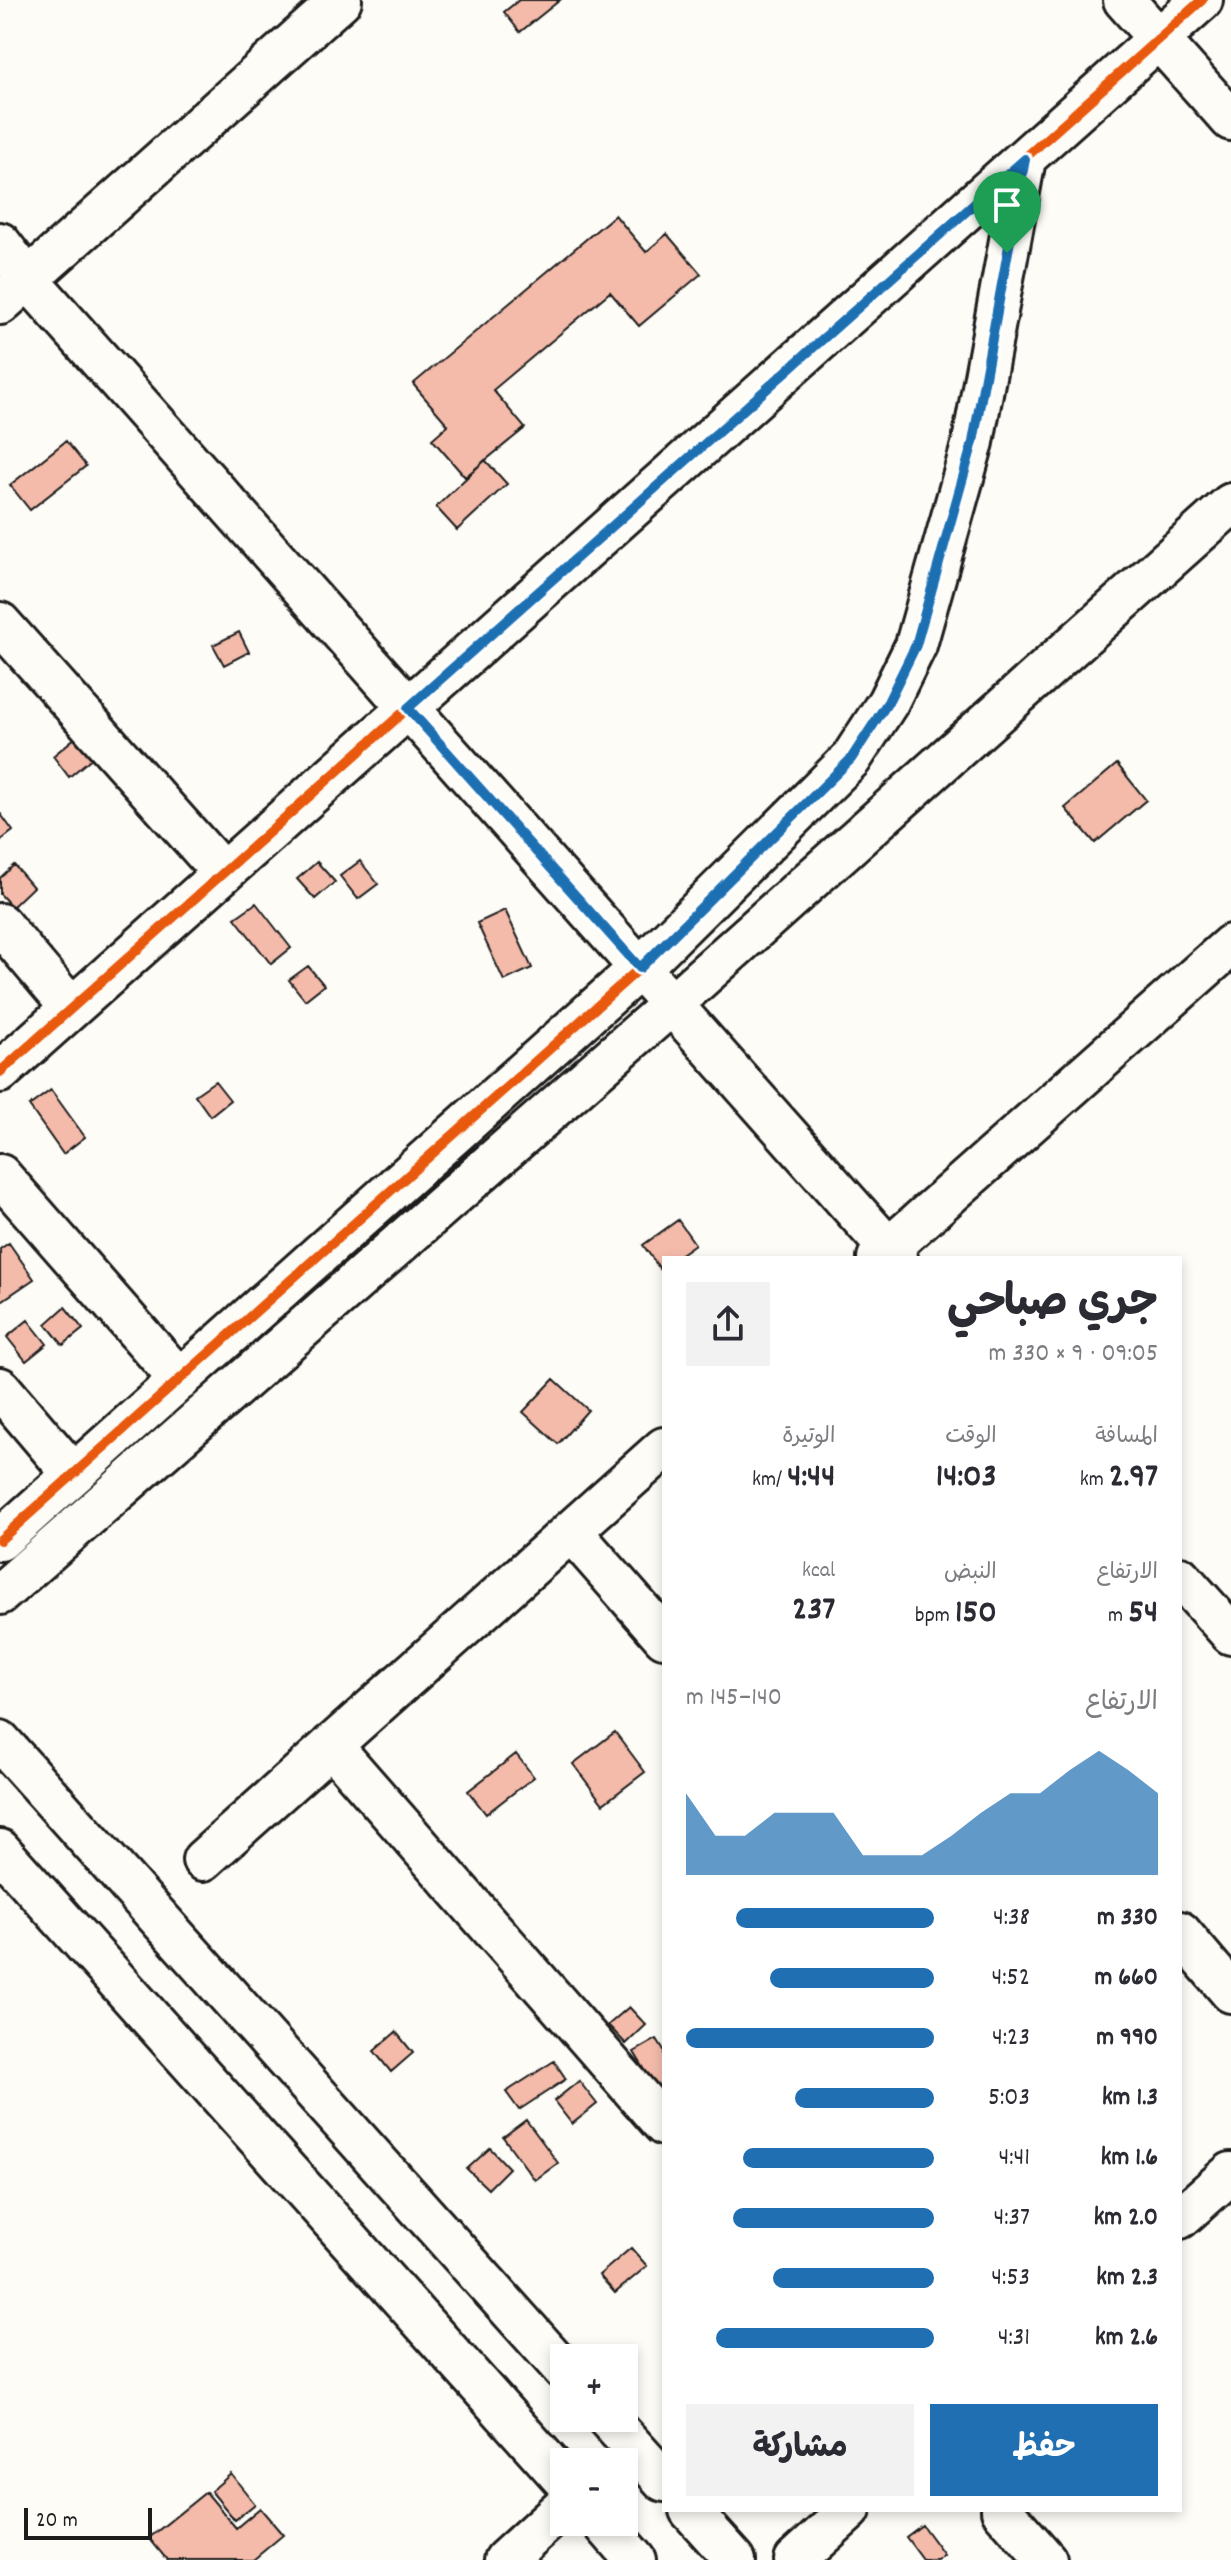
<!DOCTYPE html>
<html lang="ar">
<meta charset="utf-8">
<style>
:root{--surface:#fff;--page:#f2f2f3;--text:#2b2b33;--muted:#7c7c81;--accent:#1f6fb2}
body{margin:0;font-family:Dekko,"Playpen Sans Arabic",sans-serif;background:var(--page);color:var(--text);direction:rtl;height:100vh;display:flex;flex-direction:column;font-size:30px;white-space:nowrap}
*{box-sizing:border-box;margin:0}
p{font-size:26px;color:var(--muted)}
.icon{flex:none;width:44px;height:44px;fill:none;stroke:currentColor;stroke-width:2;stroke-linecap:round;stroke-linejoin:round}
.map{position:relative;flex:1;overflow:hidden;direction:ltr}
.panel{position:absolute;left:662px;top:1256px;width:520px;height:1256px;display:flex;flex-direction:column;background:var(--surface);border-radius:0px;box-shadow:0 4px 12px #0003;direction:rtl}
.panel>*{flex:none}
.controls{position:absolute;left:550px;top:2344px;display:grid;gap:16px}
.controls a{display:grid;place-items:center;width:88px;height:88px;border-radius:0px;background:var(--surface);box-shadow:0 4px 12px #0003;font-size:40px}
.scale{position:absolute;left:24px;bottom:20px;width:128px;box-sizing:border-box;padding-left:8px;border:4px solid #1c1c1c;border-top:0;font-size:22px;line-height:28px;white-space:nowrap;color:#1c1c1c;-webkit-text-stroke:6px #fdfcf7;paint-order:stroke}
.pin{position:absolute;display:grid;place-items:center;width:68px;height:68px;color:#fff;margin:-82px -34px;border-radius:50% 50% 50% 0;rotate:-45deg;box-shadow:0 0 8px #0007}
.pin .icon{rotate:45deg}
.round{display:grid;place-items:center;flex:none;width:84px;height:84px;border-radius:0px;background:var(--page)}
.headline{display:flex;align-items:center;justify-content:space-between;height:136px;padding:0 24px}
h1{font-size:44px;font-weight:700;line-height:60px}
.figures{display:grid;grid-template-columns:repeat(3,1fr);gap:12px;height:136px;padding:8px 24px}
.figures div{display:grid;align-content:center}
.figures b{font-size:34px;font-weight:700}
.figures small{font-size:22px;font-weight:400}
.figures p{font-size:22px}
.chart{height:224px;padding:16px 24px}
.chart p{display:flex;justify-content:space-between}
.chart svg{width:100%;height:144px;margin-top:8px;fill:var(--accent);opacity:.7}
.button{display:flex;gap:16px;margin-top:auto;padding:16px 24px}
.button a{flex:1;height:92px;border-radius:0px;background:var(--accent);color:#fff;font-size:32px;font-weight:700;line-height:92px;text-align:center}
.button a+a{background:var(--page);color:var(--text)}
ul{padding:0 24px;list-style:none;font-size:26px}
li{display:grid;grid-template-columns:128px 96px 1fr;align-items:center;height:60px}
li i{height:20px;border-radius:10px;background:var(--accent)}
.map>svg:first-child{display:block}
</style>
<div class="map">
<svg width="1231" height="2560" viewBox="0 0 1231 2560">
<rect width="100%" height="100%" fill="#fdfcf7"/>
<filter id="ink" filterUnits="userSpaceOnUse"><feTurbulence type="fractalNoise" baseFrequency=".0125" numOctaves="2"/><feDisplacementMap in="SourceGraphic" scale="16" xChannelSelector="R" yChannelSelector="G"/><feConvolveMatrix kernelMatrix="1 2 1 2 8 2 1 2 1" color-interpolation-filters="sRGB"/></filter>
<g filter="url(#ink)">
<path fill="#f4bbaa" stroke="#1c1c1c" stroke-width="2" d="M519,0H560L520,32L504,12Z
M615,215L646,252L667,234L701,274L639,326L610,292L493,390L525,428L465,477L432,439L448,425L413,384Z
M66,441L86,466L30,510L10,485Z
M485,460L507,484L457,530L436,507Z
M239,632L249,652L224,665L213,645Z
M76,737L93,757L69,777L53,756Z
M1117,764L1146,800L1095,843L1065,808Z
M0,813L13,831L0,841Z
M360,861L378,884L358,899L340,876Z
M317,862L335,882L315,899L297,879Z
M14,865L33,887L12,907L0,894V878Z
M256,903L291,948L271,964L235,918Z
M505,910L532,968L504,981L477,923Z
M308,966L324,985L305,1000L289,980Z
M215,1081L230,1100L210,1116L195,1095Z
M51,1090L85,1137L63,1154L29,1106Z
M678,1220L695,1244L675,1258H664V1266L660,1269L643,1245Z
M9,1243L34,1279L0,1302V1249Z
M65,1307L83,1329L63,1345L46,1324Z
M28,1320L47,1344L26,1361L7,1337Z
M554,1379L588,1410L558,1444L523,1412Z
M615,1732L645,1772L603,1804L573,1764Z
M516,1754L534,1777L486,1814L468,1791Z
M629,2007L646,2025L626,2044L608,2025Z
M396,2032L413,2053L391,2072L374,2051Z
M657,2039L664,2050V2083L656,2088L634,2052Z
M554,2061L566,2079L519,2110L506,2092Z
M579,2081L597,2104L572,2124L554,2101Z
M526,2120L558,2163L535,2180L503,2137Z
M490,2148L509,2168L488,2189L467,2169Z
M631,2248L647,2266L615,2293L599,2275Z
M231,2474L255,2504L235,2520L211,2491Z
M206,2492L236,2528L260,2508L283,2535L253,2560H167L149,2538Z
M922,2525L944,2555L937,2560H923L906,2537Z"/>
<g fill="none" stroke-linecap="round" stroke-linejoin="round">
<g stroke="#1c1c1c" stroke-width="46">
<path id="street" d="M1124,0L1231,120
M0,243L27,278L897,1258
M0,304L341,0
M0,623L222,872
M0,924L71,1008
M0,1072L1202,0
M0,1175L180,1380
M878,1258L1231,945
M0,1388L73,1474
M571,1531L664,1637
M0,1540L640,968L851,759L888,702L916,645L973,442L1025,159
M1180,1577L1231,1634
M0,1594L672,1004L1231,504
M0,1741L564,2370
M331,1745L664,2125
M0,1850L564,2480
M203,1860L664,1448
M1180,1932L1231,1992
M1180,2218L1231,2173
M607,2418L664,2481
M690,2510L735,2560
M1002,2510L1046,2560
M602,2522L635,2560
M505,2560L564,2506
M795,2560L850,2510"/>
</g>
<use href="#street" stroke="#fdfcf7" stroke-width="40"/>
<g stroke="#fdfcf7" stroke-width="15">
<path id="cycleway" d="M0,1072L1202,0
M0,1540L640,968L851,759L888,702L916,645L973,442L1025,159"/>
</g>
<use href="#cycleway" stroke="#e8590c" stroke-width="10"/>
</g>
</g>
<g fill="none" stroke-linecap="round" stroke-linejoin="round" filter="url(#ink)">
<g stroke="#fff" stroke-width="16">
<path id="route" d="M1025,159L973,442L916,645L888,702L851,759L640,968L408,708Z"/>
</g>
<use href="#route" stroke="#1f6fb2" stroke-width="10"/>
</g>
</svg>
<div class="controls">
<a>+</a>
<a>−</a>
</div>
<div class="scale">20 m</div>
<div class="pin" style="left:1007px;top:253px;background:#1e9e55"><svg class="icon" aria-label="arrive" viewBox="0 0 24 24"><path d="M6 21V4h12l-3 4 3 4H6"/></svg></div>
<section class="panel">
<div class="headline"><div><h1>جري صباحي</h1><p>09:05 · 9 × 330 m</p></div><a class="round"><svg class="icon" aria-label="share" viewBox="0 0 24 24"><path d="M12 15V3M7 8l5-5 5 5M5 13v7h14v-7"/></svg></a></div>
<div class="figures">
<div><p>المسافة</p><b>2.97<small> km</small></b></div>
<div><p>الوقت</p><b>14:03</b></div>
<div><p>الوتيرة</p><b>4:44<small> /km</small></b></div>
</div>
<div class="figures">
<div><p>الارتفاع</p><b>54<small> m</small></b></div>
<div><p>النبض</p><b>150<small> bpm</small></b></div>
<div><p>kcal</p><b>237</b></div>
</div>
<div class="chart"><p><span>الارتفاع</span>140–145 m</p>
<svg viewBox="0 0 160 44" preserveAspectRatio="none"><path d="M0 44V19L10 32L20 32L30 25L40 25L50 25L60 38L70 38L80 38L90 32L100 25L110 19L120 19L130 12L140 6L150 12L160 19V44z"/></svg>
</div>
<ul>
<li><b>330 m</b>4:38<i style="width:80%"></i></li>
<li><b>660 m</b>4:52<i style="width:66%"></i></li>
<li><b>990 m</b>4:23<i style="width:100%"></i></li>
<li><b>1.3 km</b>5:03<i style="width:56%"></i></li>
<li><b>1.6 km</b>4:41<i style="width:77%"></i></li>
<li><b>2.0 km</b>4:37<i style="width:81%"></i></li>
<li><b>2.3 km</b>4:53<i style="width:65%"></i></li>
<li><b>2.6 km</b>4:31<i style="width:88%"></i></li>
</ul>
<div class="button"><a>حفظ</a><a>مشاركة</a></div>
</section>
</div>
